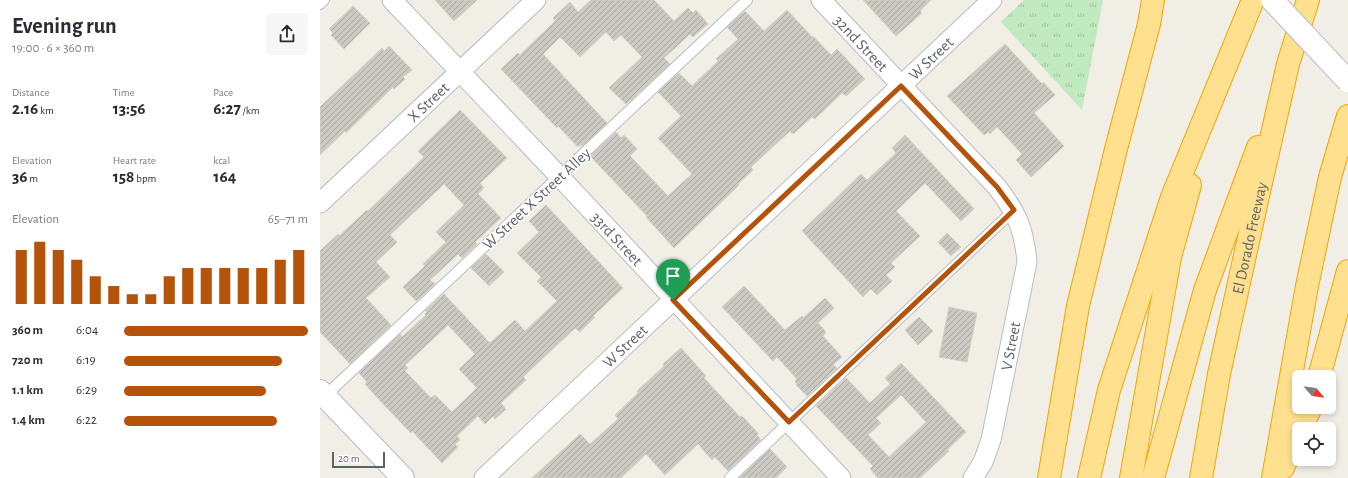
<!DOCTYPE html>
<meta charset="utf-8">
<style>
:root{--surface:#fff;--page:#f7f7f7;--text:#2b2b33;--muted:#7c7c81;--accent:#b45309}
body{margin:0;font-family:"Alegreya Sans",sans-serif;background:var(--page);color:var(--text);height:100vh;display:flex;flex-direction:column;font-size:15px;white-space:nowrap}
*{box-sizing:border-box;margin:0}
p{font-size:13px;color:var(--muted)}
.icon{flex:none;width:22px;height:22px;fill:none;stroke:currentColor;stroke-width:2;stroke-linecap:round;stroke-linejoin:round}
.map{position:relative;flex:1;overflow:hidden}
.details{display:flex;flex-direction:column;background:var(--surface);width:320px}
.details>*{flex:none}
.needle{width:26px;rotate:118deg}
.fabs{position:absolute;left:972px;top:370px;display:grid;gap:8px}
.fabs a{display:grid;place-items:center;width:44px;height:44px;border-radius:6px;background:var(--surface);box-shadow:0 2px 6px #0003;font-size:20px}
.scale{position:absolute;left:12px;bottom:10px;width:53px;box-sizing:border-box;padding-left:4px;border:2px solid #5d6267;border-top:0;font-size:11px;line-height:14px;white-space:nowrap;color:#5d6267;-webkit-text-stroke:3px #fff;paint-order:stroke}
.pin{position:absolute;display:grid;place-items:center;width:34px;height:34px;color:#fff;margin:-41px -17px;border-radius:50% 50% 50% 0;rotate:-45deg;box-shadow:0 0 4px #0007}
.pin .icon{rotate:45deg}
.round{display:grid;place-items:center;flex:none;width:42px;height:42px;border-radius:6px;background:var(--page)}
.head{display:flex;align-items:center;justify-content:space-between;height:68px;padding:0 12px}
h1{font-size:22px;font-weight:700;line-height:30px}
.metrics{display:grid;grid-template-columns:repeat(3,1fr);gap:6px;height:68px;padding:4px 12px}
.metrics div{display:grid;align-content:center}
.metrics b{font-size:17px;font-weight:700}
.metrics small{font-size:11px;font-weight:400}
.metrics p{font-size:11px}
.chart{height:112px;padding:8px 12px}
.chart p{display:flex;justify-content:space-between}
.chart svg{width:100%;height:72px;margin-top:4px;stroke:var(--accent);stroke-width:6}
ul{padding:0 12px;list-style:none;font-size:13px}
li{display:grid;grid-template-columns:64px 48px 1fr;align-items:center;height:30px}
li i{height:10px;border-radius:5px;background:var(--accent)}
main{display:flex;flex:1;min-height:0}
.map>svg:first-child{display:block}
</style>
<main>
<section class="details">
<div class="head"><div><h1>Evening run</h1><p>19:00 · 6 × 360 m</p></div><a class="round"><svg class="icon" aria-label="share" viewBox="0 0 24 24"><path d="M12 15V3M7 8l5-5 5 5M5 13v7h14v-7"/></svg></a></div>
<div class="metrics">
<div><p>Distance</p><b>2.16<small> km</small></b></div>
<div><p>Time</p><b>13:56</b></div>
<div><p>Pace</p><b>6:27<small> /km</small></b></div>
</div>
<div class="metrics">
<div><p>Elevation</p><b>36<small> m</small></b></div>
<div><p>Heart rate</p><b>158<small> bpm</small></b></div>
<div><p>kcal</p><b>164</b></div>
</div>
<div class="chart"><p><span>Elevation</span>65–71 m</p>
<svg viewBox="0 0 160 44" preserveAspectRatio="none"><path d="M5 44V11M15 44V6M25 44V11M35 44V17M45 44V27M55 44V33M65 44V38M75 44V38M85 44V27M95 44V22M105 44V22M115 44V22M125 44V22M135 44V22M145 44V17M155 44V11"/></svg>
</div>
<ul>
<li><b>360 m</b>6:04<i style="width:100%"></i></li>
<li><b>720 m</b>6:19<i style="width:86%"></i></li>
<li><b>1.1 km</b>6:29<i style="width:77%"></i></li>
<li><b>1.4 km</b>6:22<i style="width:83%"></i></li>
</ul>
</section>
<div class="map">
<svg width="1028" height="478" viewBox="0 0 1028 478">
<defs>
<pattern id="grass-tufts" width="24" height="20" patternUnits="userSpaceOnUse"><rect width="24" height="20" fill="#c1eac0"/><path d="M3 7l-1-3M5 7V3M7 7l1-3M15 17l-1-3M17 17v-4M19 17l1-3" fill="none" stroke="#a0c1a0"/></pattern>
<pattern id="building-hatch" width="6" height="6" patternUnits="userSpaceOnUse"><rect width="6" height="6" fill="#ccc9c2"/><path d="M-1 1l2-2M0 6l6-6M5 7l2-2" fill="none" stroke="#a9a7a1"/></pattern>
</defs>
<rect width="100%" height="100%" fill="#f1eee5"/>
<path fill="url(#grass-tufts)" d="M704,0H783L762,110L681,22Z"/>
<path fill="url(#building-hatch)" stroke="#d6d0c3" fill-rule="evenodd" d="M115,0H157L134,21Z
M271,0H334L354,21L368,8L373,13L376,10L388,24L373,37L370,34L344,58L350,64L306,104L289,88L322,57L301,35L294,41L286,32L260,57L240,37L223,54L287,123L262,146L260,145L258,147L238,126L237,128L181,69L198,53L200,55L235,21L233,18L250,2L258,12Z
M543,0H611L600,11L602,13L576,36Z
M33,6L50,23L24,49L11,35L13,33L9,29Z
M467,10L492,37L493,36L511,55L517,49L545,79L526,96L522,93L495,119L492,117L473,134L470,131L431,167L433,170L418,184L419,185L354,248L326,217L327,216L270,156L296,132L301,138L304,135L317,149L310,156L348,196L372,174L338,138L361,116L338,92L359,73L372,86L398,61L396,59L418,39L407,27L425,11L444,31Z
M685,44L722,84L723,82L735,95L714,113L744,146L711,177L696,160L702,154L677,127L670,134L668,132L664,135L627,96Z
M69,46L92,70L83,77L85,79L74,89L73,87L26,133L25,131L0,155V107L62,48L64,51Z
M140,110L187,158L160,183L164,188L158,194L181,218L155,242L157,244L142,258L138,254L110,280L115,284L96,301L83,287L105,266L103,264L126,242L116,232L144,205L124,184L70,235L77,242L56,262L70,277L46,298L71,325L30,364L0,332V251L18,234L19,236L47,210L48,211L104,157L98,151Z
M585,135L654,209L641,221L605,183L576,211L600,236L571,263L575,267L566,275L572,281L557,295L551,289L543,297L482,231L541,174L547,180L576,153L572,148Z
M226,205L303,288L273,316L275,317L260,332L255,328L203,377L206,380L181,403L186,409L175,419L173,416L165,424L158,416L137,436L140,440L135,444L138,447L122,463L92,431L91,433L64,405L45,384L47,382L39,373L80,334L82,337L106,315L105,314L107,312L105,311L124,294L169,342H171L195,320L205,331L237,301L217,281L221,277L197,253L219,232L209,221ZM128,325L155,354L139,369L157,388L132,412L115,395L111,398L85,371L88,368L85,365Z
M627,233L641,247L631,256L618,242Z
M166,254L184,272L169,286L151,268Z
M424,286L465,330L482,316L483,318L505,298L514,308L498,323L506,332L503,336L522,357L513,365L517,368L487,396L476,385L477,384L475,381L477,379L457,357L453,361L402,307Z
M629,307L657,313L647,362L619,357Z
M599,317L613,331L598,345L585,330Z
M361,348L386,376L384,378L420,417L422,416L438,433L437,435L441,440L408,471L395,457L392,460L378,444L345,475L326,454L301,478H212L260,434L270,444L298,419L295,415L318,393L317,391L344,366L343,364Z
M581,363L646,432L627,450L629,451L600,478H558L550,469L553,466L496,406L526,378L550,403L570,384L565,378ZM581,395L606,422L569,457L548,435L561,423L556,418Z
M450,449L467,467L456,478H419Z"/>
<g fill="none" stroke-linecap="round" stroke-linejoin="round">
<g stroke="#b8bbc0" stroke-width="12">
<path id="lane" d="M0,4L4,0
M5,396L427,0
M410,478L694,210"/>
</g>
<g stroke="#b8bbc0" stroke-width="21">
<g id="street">
<path id="s1" d="M72,0L239,176L521,478"/>
<path id="s2" d="M501,0L677,187C697,213 704,229 707,262L671,440L663,462L653,478"/>
<path id="s3" d="M0,203L216,0"/>
<path id="s4" d="M164,478L672,0"/>
</g>
</g>
<g stroke="#b9bcc2" stroke-width="24">
<path id="secondary" d="M0,391L83,478"/>
</g>
<g stroke="#f6a400" stroke-width="24">
<g id="highway">
<path d="M999,377L1028,271"/>
<path d="M981,429L991,407"/>
<path d="M963,468L979,432"/>
<path d="M729,478L758,306L796,149L829,24L833,0"/>
<path d="M769,478L789,390L852,197L933,0"/>
<path d="M811,478L850,257L870,185"/>
<path d="M833,478L885,290L938,147"/>
<path id="s5" d="M881,478L899,374L936,205L968,64L988,0"/>
<path d="M953,478L987,286L1010,177L1028,116"/>
</g>
</g>
<use href="#lane" stroke="#fff" stroke-width="10"/>
<use href="#street" stroke="#fff" stroke-width="19"/>
<use href="#secondary" stroke="#fff" stroke-width="22"/>
<use href="#highway" stroke="#ffe08e" stroke-width="22"/>
<g stroke="#b9bcc2" stroke-width="24" stroke-linecap="butt">
<path id="secondary-bridge" d="M952,0L1028,81"/>
</g>
<use href="#secondary-bridge" stroke="#fff" stroke-width="22"/>
</g>
<g fill="none" stroke-linecap="round" stroke-linejoin="round">
<g stroke="#fff" stroke-width="8">
<path id="route" d="M581,86L677,187L694,210L469,422L353,300Z"/>
</g>
<use href="#route" stroke="#b45309" stroke-width="5"/>
</g>
<g text-anchor="middle" stroke-width="3" stroke-linejoin="round" paint-order="stroke">
<g font-size="16" fill="#5d6267" stroke="#fff">
<text dy="6" stroke="none"><textPath href="#s2" startOffset="59">32nd Street</textPath></text>
<text dy="6" stroke="none"><textPath href="#s4" startOffset="613">W Street</textPath></text>
<text dy="6" stroke="none"><textPath href="#s3" startOffset="148">X Street</textPath></text>
<text transform="translate(216 198) rotate(-43)" y="6">W Street X Street Alley</text>
<text dy="6" stroke="none"><textPath href="#s5" startOffset="245">El Dorado Freeway</textPath></text>
<text dy="6" stroke="none"><textPath href="#s1" startOffset="328">33rd Street</textPath></text>
<text dy="6" stroke="none"><textPath href="#s4" startOffset="193">W Street</textPath></text>
<text transform="translate(690 346) rotate(-79)" y="6">V Street</text>
</g>
</g>
</svg>
<div class="fabs">
<a><svg class="needle" viewBox="-14 -14 28 28"><path d="M0-13l5 13h-10z" fill="#e53935"/><path d="M0 13l5-13h-10z" fill="#7c7c81"/></svg></a>
<a><svg class="icon" aria-label="locate" viewBox="0 0 24 24"><circle cx="12" cy="12" r="6"/><path d="M12 2v4M12 18v4M2 12h4M18 12h4"/></svg></a>
</div>
<div class="scale">20 m</div>
<div class="pin" style="left:353px;top:300px;background:#1e9e55"><svg class="icon" aria-label="arrive" viewBox="0 0 24 24"><path d="M6 21V4h12l-3 4 3 4H6"/></svg></div>
</div>
</main>
